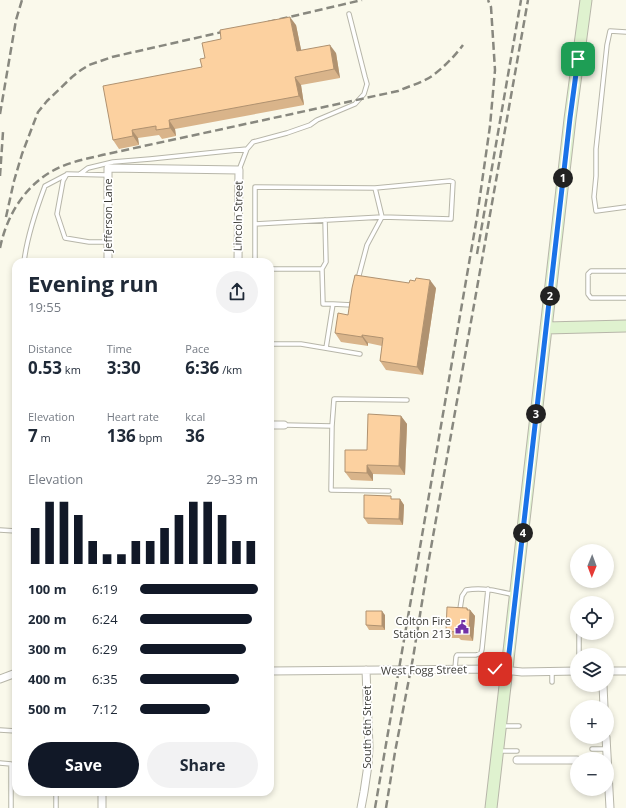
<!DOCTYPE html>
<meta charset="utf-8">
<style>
:root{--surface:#fff;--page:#f2f2f3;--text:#1f2937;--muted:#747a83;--accent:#111827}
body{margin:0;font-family:"Open Sans",sans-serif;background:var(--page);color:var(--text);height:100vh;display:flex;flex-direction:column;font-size:15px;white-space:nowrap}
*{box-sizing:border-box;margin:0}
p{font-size:13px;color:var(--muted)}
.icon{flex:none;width:22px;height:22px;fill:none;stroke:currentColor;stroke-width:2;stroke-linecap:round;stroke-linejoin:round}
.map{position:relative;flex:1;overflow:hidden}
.side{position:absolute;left:12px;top:258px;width:262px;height:538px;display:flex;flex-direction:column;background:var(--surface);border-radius:12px;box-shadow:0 2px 6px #0003}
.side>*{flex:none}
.needle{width:26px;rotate:181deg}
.controls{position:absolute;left:570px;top:544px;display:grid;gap:8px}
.controls a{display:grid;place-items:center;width:44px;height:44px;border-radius:50%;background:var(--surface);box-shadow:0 2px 6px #0003;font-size:20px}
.pin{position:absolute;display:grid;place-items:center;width:34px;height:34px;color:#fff;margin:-17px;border-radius:8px;box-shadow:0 2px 6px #0006}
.km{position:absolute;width:20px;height:20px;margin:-10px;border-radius:50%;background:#222;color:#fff;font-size:11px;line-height:20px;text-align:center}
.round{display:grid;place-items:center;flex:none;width:42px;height:42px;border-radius:21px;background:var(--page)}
.headline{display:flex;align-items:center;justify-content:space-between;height:68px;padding:0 16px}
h1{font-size:22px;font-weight:700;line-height:30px}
.figures{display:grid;grid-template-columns:repeat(3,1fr);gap:6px;height:68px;padding:4px 16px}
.figures div{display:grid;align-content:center}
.figures b{font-size:17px;font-weight:700}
.figures small{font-size:11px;font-weight:400}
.figures p{font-size:11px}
.chart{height:112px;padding:8px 16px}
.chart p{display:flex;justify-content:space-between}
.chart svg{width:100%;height:72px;margin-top:4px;stroke:var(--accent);stroke-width:6}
.button{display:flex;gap:8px;margin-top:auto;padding:8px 16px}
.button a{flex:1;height:46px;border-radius:24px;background:var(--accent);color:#fff;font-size:16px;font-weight:700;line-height:46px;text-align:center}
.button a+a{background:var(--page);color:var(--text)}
ul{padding:0 16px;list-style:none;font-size:13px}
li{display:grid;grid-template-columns:64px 48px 1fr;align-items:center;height:30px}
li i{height:10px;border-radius:5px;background:var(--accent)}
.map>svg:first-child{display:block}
</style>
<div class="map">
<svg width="626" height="808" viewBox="0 0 626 808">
<rect width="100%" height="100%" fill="#faf9eb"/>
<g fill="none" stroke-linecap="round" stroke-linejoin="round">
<g stroke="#b7b6a9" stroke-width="5.5">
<path id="lane" d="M626,32L610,31L607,45L596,149V176L594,197L596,211L626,207
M239,170L247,149L253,142L287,133L310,125L317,120L355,104L364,94L367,84L365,77L349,14
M80,174L88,168L113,162L150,159L247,149
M255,224V262
M108,242H89L65,238L57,214L63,181L67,174L108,175
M24,262C27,236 36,210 45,186L66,175
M270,269H322L323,304H333
M322,269L326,262L325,220
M626,271H591L588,274V294L591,298H626
M358,279L367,245L382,217L451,219L453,182L450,181L375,188L382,217L255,224V187L375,188
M270,344H301L360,354
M326,348L333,304L352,305V303
M284,425L332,426L331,490L389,491
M332,426L334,399L407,400
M0,530L16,531
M460,609L462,596L466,590C483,587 498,591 515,595
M579,633V655
M455,669L456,657L457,655H476L481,653L482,649L488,589
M552,671V682
M502,726H519
M0,730L16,731
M592,749H606
M500,751H517
M0,763L11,764V777
M11,808V777H16
M56,808V792"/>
</g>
<g stroke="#b7b6a9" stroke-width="9">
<path id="street" d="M108,262V168L239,170L238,262
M270,425H284
M270,671L495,669L522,672L577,671
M607,671H626
M0,679L16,673
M603,685L604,707
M606,737L610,808
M517,760H577
M102,808V792
M361,808L364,792L368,765L369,747L366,670"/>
</g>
<g stroke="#b7b6a9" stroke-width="13">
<path id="secondary" d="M546,328L626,326
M491,808L570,119L586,0"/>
</g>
<use href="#lane" stroke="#fff" stroke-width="3.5"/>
<use href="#street" stroke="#fff" stroke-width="7"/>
<use href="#secondary" stroke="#dff2cf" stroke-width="11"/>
<path stroke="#88887f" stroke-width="2.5" stroke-dasharray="8 4" stroke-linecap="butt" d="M268,22L362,0
M0,114L16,20L22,0
M0,176L3,132
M6,217L14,181L22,154L38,112L47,101L72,77L81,70L89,65L112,57L231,30
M0,248C8,209 32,175 71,163C83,159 95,157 107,154L398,91C409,86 422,83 432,76C444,67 454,57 463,45
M477,254L521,0
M375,808L477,217L490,126L495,70L491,7L488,0
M386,808L395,752L413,658L429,559L528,0"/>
</g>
<path fill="#d9b48a" d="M296,25L301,50L336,53L340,78L301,85L304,105L175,129L176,136L162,139L159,135L138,138L139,145L119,149L113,140L202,67L205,58Z
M436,288L423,375L386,370L380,361L382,346L368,343V346L341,342L335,333L348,315Z
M401,416L407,424L405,475L373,474V481L351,480L345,472Z
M393,499H400L404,505L403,525L368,524L364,518Z
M468,610H470L475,616L473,641L461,640L459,638H450L446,631Z
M385,615V630H369L366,625Z"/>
<path fill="#b09270" d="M290,17L296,25L303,59L297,51Z
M330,45L336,53L340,78L334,69Z
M295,77L301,85L304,105L299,96Z
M169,120L175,129L176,136L170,128Z
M132,130L138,138L139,145L133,136Z
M430,280L436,288L423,375L417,367Z
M362,335L368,343V346L362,337Z
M401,416L407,424L405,475L399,466Z
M367,465L373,474V481L367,473Z
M400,499L404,505L403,525L399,519Z
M467,608L470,613V610L475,616L473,641L469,634Z
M382,611L385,615V630L382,626Z"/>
<path fill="#fcd1a0" stroke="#b09270" d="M290,17L297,51L330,45L334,69L295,77L299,96L169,120L170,128L156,130V126L132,130L133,136L113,140L103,86L202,67L200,59L205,58L202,43L221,39L220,30Z
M355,275L409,283L410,280L415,281L416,278L430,280L417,367L380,361L383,338L362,335V337L335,333L338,313L348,315L352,288Z
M368,414L401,416L399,466L367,465V473L345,472V450H367Z
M364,495L391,496V499H400L399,519L364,518Z
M447,607L467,608V610H470L469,634H456V632L446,631Z
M366,611H382V626L366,625Z"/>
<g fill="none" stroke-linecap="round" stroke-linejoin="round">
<g stroke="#fff" stroke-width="8">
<path id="route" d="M495,669L507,671L570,118L578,59"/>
</g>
<use href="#route" stroke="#1a73e8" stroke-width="5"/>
</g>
<defs>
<g id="civic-bare" transform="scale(1.08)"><path d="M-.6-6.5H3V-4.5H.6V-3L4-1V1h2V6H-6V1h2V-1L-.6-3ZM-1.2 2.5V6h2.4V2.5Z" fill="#7131a6" stroke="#fff" stroke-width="2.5" paint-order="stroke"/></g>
</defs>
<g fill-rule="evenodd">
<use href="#civic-bare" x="462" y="627"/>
</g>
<g text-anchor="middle" stroke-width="3.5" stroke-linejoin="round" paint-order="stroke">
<g font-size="11" fill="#3b3b36" stroke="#fff">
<text transform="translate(108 215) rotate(-90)" y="4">Jefferson Lane</text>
<text transform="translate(238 216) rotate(-89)" y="4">Lincoln Street</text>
<text transform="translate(424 670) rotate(-1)" y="4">West Fogg Street</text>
<text transform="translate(367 727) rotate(-90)" y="4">South 6th Street</text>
</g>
<g font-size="11" fill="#3b3b36" stroke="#fff" text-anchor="end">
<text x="451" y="625">Colton Fire<tspan x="451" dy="13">Station 213</tspan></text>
</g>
</g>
</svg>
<div class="controls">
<a><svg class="needle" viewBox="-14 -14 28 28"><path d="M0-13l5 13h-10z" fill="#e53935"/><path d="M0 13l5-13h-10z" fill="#747a83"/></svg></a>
<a><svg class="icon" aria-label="locate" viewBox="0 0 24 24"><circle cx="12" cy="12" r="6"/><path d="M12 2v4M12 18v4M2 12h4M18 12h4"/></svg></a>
<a><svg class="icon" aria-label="layers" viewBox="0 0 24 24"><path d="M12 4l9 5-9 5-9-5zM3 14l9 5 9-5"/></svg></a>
<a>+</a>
<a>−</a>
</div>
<div class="pin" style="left:578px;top:59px;background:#1e9e55"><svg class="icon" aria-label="arrive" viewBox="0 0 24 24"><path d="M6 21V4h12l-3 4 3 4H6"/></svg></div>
<div class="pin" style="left:495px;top:669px;background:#d93025"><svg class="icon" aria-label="check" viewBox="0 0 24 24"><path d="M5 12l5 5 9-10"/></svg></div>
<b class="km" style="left:563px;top:178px">1</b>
<b class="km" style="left:550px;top:296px">2</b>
<b class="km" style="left:536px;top:414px">3</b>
<b class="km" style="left:523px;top:533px">4</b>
<section class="side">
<div class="headline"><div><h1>Evening run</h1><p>19:55</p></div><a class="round"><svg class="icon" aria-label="share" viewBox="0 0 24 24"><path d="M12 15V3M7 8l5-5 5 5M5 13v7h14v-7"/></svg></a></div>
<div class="figures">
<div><p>Distance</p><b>0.53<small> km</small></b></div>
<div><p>Time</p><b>3:30</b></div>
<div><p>Pace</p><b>6:36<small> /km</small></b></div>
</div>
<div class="figures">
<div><p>Elevation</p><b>7<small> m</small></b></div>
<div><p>Heart rate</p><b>136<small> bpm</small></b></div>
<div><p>kcal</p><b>36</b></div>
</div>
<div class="chart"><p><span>Elevation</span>29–33 m</p>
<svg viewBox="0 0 160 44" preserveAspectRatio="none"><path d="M5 44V22M15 44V6M25 44V6M35 44V14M45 44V30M55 44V38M65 44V38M75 44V30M85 44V30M95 44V22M105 44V14M115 44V6M125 44V6M135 44V14M145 44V30M155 44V30"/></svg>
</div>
<ul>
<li><b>100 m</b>6:19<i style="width:100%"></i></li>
<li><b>200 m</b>6:24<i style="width:95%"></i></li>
<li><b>300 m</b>6:29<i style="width:90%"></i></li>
<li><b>400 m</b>6:35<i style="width:84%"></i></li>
<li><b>500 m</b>7:12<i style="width:59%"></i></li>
</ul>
<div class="button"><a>Save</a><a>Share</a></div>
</section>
</div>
